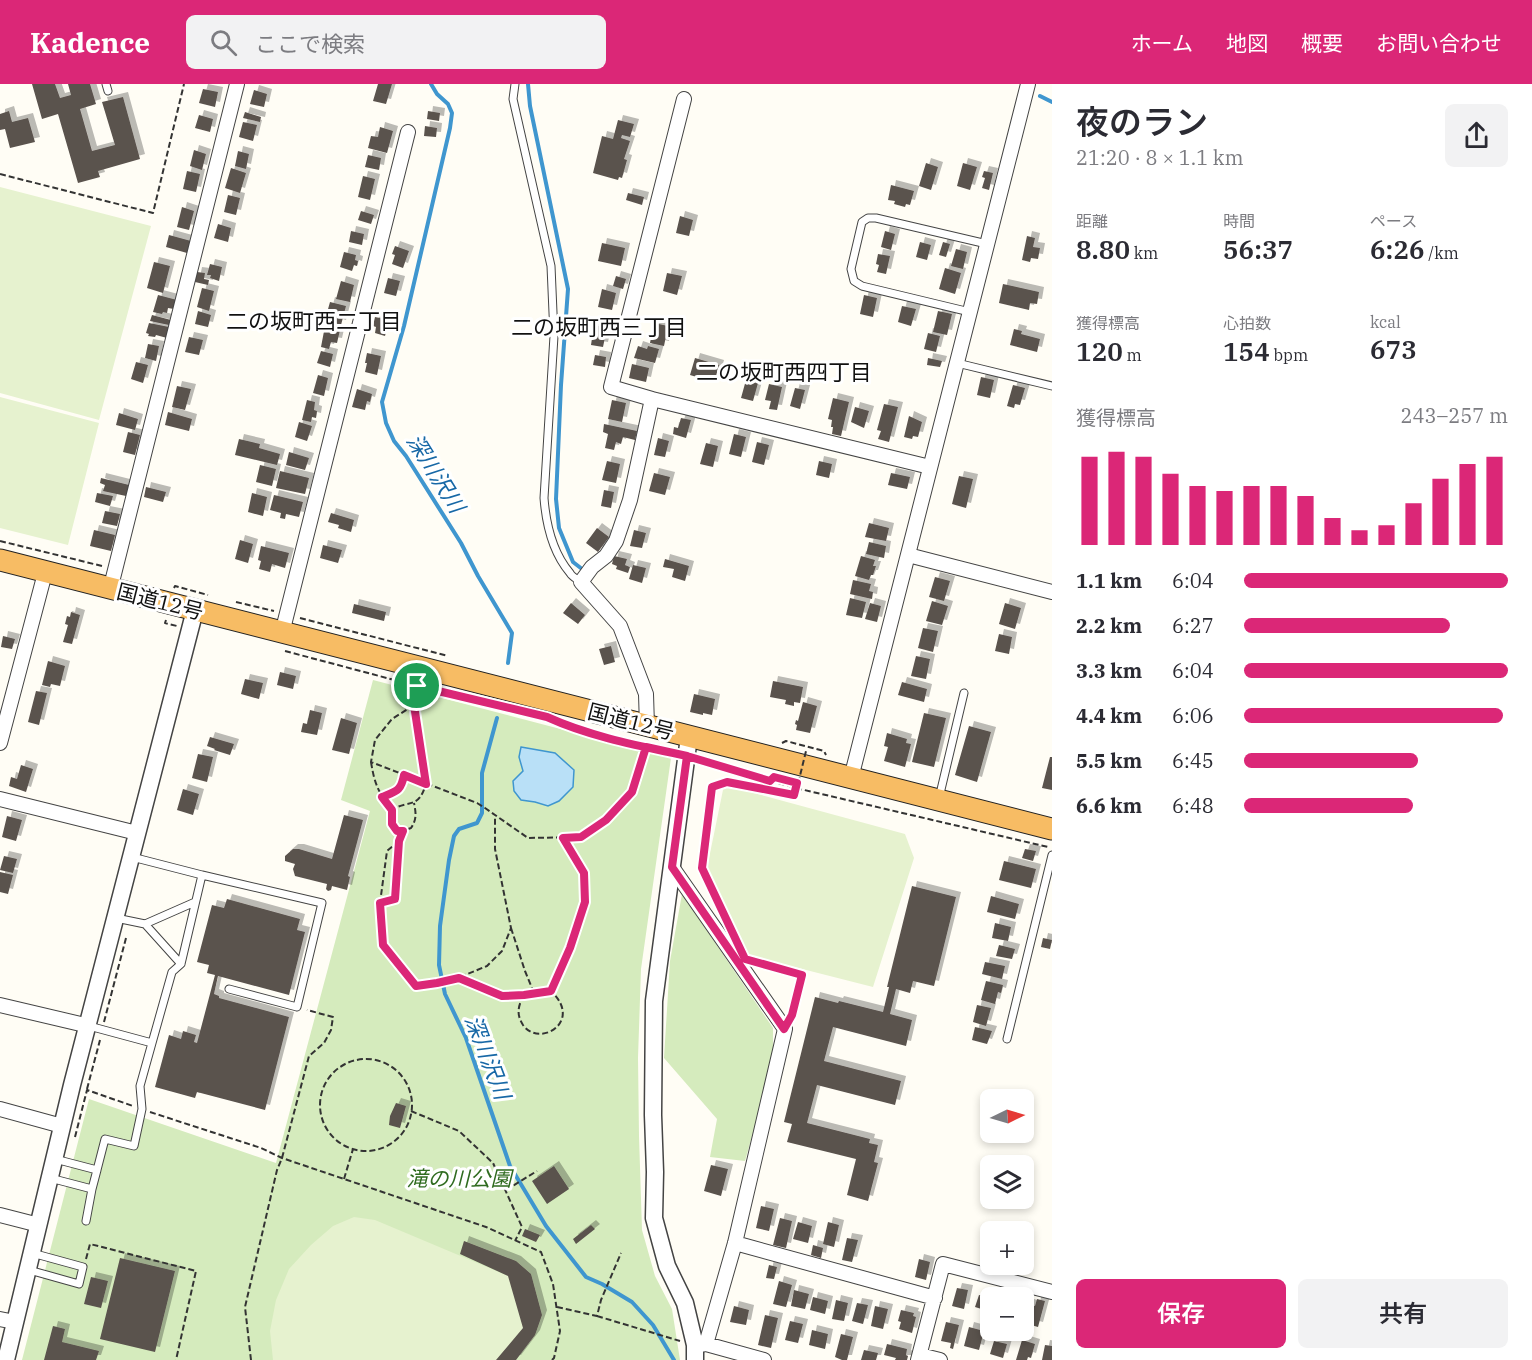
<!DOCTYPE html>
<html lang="ja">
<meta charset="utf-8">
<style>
:root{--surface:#fff;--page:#f2f2f3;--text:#2b2b33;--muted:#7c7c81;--accent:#db2777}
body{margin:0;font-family:"IBM Plex Serif","Noto Sans JP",serif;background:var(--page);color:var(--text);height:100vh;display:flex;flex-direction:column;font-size:22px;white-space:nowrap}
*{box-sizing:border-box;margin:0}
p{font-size:20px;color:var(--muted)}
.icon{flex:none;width:33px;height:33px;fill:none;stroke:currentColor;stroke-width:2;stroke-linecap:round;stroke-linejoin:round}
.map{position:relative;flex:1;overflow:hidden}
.side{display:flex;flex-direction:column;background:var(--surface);width:480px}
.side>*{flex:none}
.needle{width:39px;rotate:85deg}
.fabs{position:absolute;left:980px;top:1005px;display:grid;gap:12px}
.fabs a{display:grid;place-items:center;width:54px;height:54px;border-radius:9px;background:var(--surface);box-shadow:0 3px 9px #0003;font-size:30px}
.pin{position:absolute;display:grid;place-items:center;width:51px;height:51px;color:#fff;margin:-26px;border:3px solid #fff;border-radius:50%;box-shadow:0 2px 6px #0007}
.round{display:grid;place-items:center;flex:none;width:63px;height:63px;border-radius:9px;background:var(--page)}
.overview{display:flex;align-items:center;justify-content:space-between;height:102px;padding:0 24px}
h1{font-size:33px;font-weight:600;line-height:45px}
.figures{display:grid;grid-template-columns:repeat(3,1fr);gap:9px;height:102px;padding:6px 24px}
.figures div{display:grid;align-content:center}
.figures b{font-size:26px;font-weight:600}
.figures small{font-size:16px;font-weight:400}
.figures p{font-size:16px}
.chart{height:168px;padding:12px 24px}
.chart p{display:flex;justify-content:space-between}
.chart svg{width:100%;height:108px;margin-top:6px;stroke:var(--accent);stroke-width:6}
.button{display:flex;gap:12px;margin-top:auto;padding:12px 24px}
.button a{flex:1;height:69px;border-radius:9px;background:var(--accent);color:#fff;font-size:24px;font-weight:600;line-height:69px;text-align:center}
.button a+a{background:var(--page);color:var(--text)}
ul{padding:0 24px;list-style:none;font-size:20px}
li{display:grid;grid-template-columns:96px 72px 1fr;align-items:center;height:45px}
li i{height:15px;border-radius:8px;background:var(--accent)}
header{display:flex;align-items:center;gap:36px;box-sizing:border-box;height:84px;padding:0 30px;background:var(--accent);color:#fff}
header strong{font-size:28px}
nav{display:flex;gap:33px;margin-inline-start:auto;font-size:21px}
.search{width:420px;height:54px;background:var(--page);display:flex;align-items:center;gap:15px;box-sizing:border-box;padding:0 21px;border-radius:9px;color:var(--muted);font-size:22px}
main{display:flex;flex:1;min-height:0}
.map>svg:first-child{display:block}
</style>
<header>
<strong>Kadence</strong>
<div class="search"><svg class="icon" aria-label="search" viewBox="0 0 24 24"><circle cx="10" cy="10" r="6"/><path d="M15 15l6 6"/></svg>ここで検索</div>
<nav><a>ホーム</a><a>地図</a><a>概要</a><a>お問い合わせ</a></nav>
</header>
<main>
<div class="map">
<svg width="1052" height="1276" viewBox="0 0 1052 1276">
<defs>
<filter id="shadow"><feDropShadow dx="5" dy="-5" stdDeviation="0" flood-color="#0004"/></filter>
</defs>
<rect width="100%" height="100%" fill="#fffdf5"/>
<path fill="#d5ebbd" d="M373,596L671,674L641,885L638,974L639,1052L642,1146L655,1192L672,1225L680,1276H22L89,1015L276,1079L370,727L341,716Z
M682,810L773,944V978L745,1077L710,1073L717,1035L664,974L670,877Z"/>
<path fill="#e6f2cf" d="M0,103L151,142L99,336L0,309Z
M0,313L99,339L68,461L0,444Z
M724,701L905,750L914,774L873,903L747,871L707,784Z
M354,1133L375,1136L513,1194L527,1243L502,1276H273L270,1247L276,1216L289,1185L311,1161L333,1142Z"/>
<path fill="#b9e0f7" stroke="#3f96cf" stroke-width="1.5" d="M521,663L555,669L574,686L573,703L559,717L548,722L535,718L521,716L514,707L513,697L523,687L519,673Z"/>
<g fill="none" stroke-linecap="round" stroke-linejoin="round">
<path stroke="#3f96cf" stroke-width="4" d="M431,0L437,10L448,20L452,29L450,44L404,242L382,318L386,339L394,357L406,372L461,459L478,492L512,549L508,579
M528,0L530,22L568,205L561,301L556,415L559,444L573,478L582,485
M1040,12L1052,18
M497,634L482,689V729L477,739L459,745L454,752L449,776L440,842L439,881L445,910L466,954L510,1082L546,1142L586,1193L602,1200L632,1218L653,1241L674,1276"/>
</g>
<path fill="#5a524d" filter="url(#shadow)" d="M32,0H55L60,14L71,11L68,0H90L96,20L80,25L92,67L115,61L102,18L123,13L140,75L98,87L100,93L78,99L58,30L42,35Z
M378,0H392L386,20L373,17Z
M203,5L218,8L215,23L199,19Z
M254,6L267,10L264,23L250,20Z
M9,27L12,38L28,34L35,58L10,64L5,45L0,46V30Z
M428,27L440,29L439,37L427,35Z
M245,28L261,33L260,38L243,34Z
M199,31L213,35L210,48L195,44Z
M618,36L634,40L630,53L622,51L621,54L630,57L624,75L627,76L622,94L619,93L618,96L593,89L602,52L613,55Z
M243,38L257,41L253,57L239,53Z
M425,42L437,44L436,53L424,52Z
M380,43L393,47L387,69L368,64L371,52L378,53Z
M194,66L206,70L202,86L190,82Z
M238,67L249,70L246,85L235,82Z
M368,71L381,74L379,86L365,83Z
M926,79L938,83L931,106L919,102Z
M963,79L977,83L970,106L957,102Z
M231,84L246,89L240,109L225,104Z
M187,87L200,90L196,108L183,105Z
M984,87L993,89L989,106L982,104L985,94L982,93Z
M363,92L375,95L370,116L358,113Z
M891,101L914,107L910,121L906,120L905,123L894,120L895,117L888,116Z
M628,109L644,113L642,121L626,116Z
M228,111L240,114L236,131L224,128Z
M182,123L194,127L189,146L177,143Z
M361,127L374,131L371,140L358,136Z
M680,132L693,136L689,152L676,149Z
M218,140L231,144L228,158L214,154Z
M351,147L364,150L362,161L349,158Z
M885,147L895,150L891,166L881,163Z
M169,151L191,157L187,169L166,163Z
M1027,152L1035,154L1033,163L1040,164L1038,175L1031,174L1030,178L1022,176Z
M920,158L931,161L927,176L916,173Z
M943,158L950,160L946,173L939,171Z
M602,159L625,164L621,182L598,177Z
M395,162L409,167L403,184L392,180L395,171L392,170Z
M956,165L967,168L963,185L951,182Z
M344,168L356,171L355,176L358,177L357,182L354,181L352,187L340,183Z
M878,170L890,172L886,190L877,188L879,181L876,180Z
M154,178L170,182L163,209L147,204Z
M210,180L222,183L219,197L210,194L211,191H207Z
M945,184L961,189L955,210L939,205Z
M197,188L205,189L204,195L209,196L208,201L195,198Z
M667,189L682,192L677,211L663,207Z
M616,192L626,195L623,205L613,202Z
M388,194L400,197L396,212L384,209Z
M341,197L354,201L350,218L336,215Z
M1003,200L1039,208L1037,220L1030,219L1029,226L999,219Z
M202,204L214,207L209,227L197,223Z
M602,205L616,209L612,226L598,223Z
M158,211L177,216L174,225L168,224L167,229L163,228L162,230L153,228Z
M864,211L877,214L873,233L860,230Z
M330,218L346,222L341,241L325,236Z
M902,222L916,225L911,242L898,238Z
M198,227L211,231L208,243L195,240Z
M938,227L952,230L947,251L933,248Z
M152,231L171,236L169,241L150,237Z
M375,233L389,236L385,252L375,249L376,243L373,242Z
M149,239L169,243L167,254L156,251L155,253L148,252L149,250L146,249Z
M654,239L668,242L664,262L650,259Z
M594,241L607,244L603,263L591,261Z
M325,242L340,246L337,259L331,258L329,265L321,263Z
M1014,245L1022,247L1021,250L1040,255L1037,268L1010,261Z
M928,249L940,252L936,268L924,265Z
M189,253L203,256L199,271L185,268Z
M148,260L159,262L156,277L145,274Z
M638,262L647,265L648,262L659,265L655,279L634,274Z
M321,267L333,270L330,283L317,279Z
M367,269L381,272L377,291L365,288L367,279H365Z
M595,271L606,273L605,283L593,281Z
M695,274L719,281L716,292L712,291L710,297L690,291Z
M928,274L942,277L940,283L927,281Z
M136,278L148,281L143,299L131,295Z
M632,280L649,284L646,298L629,294Z
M318,291L328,294L324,312L313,309Z
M981,293L994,296L990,314L977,311Z
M746,296L758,299L753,317L741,314Z
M769,300L782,303L777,326L769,325L771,317L765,316Z
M1013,301L1025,304L1020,321L1015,320L1014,324L1007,322Z
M177,302L191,305L185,326L172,323Z
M795,304L805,306L800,325L790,322Z
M357,305L372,310L370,318L367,317L365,326L352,323Z
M833,314L849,318L841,352L832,350L833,343H831L832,336L828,335Z
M307,316L315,318L314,326L317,327L316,334L312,333L311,338L302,336Z
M612,316L626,319L622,338L608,335Z
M884,320L898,323L889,358L878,355L881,347L877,346Z
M855,323L869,327L864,344L851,338Z
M168,328L192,335L189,347L165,341Z
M119,329L138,335L135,346L116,341Z
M909,332L922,338L918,353L913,352L912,355L904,353Z
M681,334L691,336L686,354L673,350L674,343L678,344Z
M299,338L312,342L307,357L295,353Z
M604,340L637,347L635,356L623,353L621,360L616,358L614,366L605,364L608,350L603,348Z
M128,348L140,351L135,371L123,368Z
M734,350L746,353L741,373L729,370Z
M658,354L669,357L665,373L654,371Z
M239,355L260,360L259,364L280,370L277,381L235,371Z
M757,358L769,361L764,381L752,378Z
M706,359L718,362L713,383L700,380Z
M289,368L309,374L305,386L286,381Z
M607,377L620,380L616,399L602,396Z
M819,377L832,380L829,394L816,391Z
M260,381L276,385L272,402L256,398Z
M280,387L309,394L305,410L276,404Z
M654,389L670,393L665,411L649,407Z
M891,389L910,393L907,405L888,401Z
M959,392L973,395L966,424L952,420Z
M101,394L129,401L126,412L103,407L105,401L100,399Z
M146,403L166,408L163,418L144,413Z
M604,406L614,408L611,424L601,422Z
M97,409L113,412L110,422L95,418Z
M252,409L267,413L263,432L248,428Z
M274,411L303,418L299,433L286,430L285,435L280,434L281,429L270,426Z
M105,427L120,430L117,442L102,439Z
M331,429L354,436L351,448L338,444L339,441L328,438Z
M869,439L889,444L886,457L865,453Z
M597,444L609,453L598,468L586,459Z
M94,446L115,451L111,467L90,462Z
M634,446L646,449L642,464L630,462Z
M240,456L253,460L248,479L235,475Z
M869,458L886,462L884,474L866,470Z
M323,461L342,466L338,479L320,474Z
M261,462L289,469L285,484L272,480L270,488L259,485L261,477L258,476Z
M614,472L627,475L625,481L630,483L628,489L616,485L617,482L612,480Z
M861,472L875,476L873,482H876L873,491H871L869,496L855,492Z
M665,475L689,482L685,497L672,493L674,485L663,483Z
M633,481L646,484L642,499L629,495Z
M935,493L950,497L944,517L929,513Z
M853,496L871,500L869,507L873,508L872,515L850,510Z
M850,514L866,518L862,534L846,531Z
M932,517L948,522L942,541L926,537Z
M571,519L585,531L578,540L563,529Z
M870,519L881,522L877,538L865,535Z
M1005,519L1021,524L1015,545L999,540Z
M354,520L386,528L384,537L352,529Z
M71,528L80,531L72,560L63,558L68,541L65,540L67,532L70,533Z
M923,544L938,547L933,568L918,564Z
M999,550L1012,553L1009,570L995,567Z
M3,552L15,555L12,565L1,563Z
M611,562L615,578L604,581L599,565Z
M916,572L930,575L926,595L911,592Z
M48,577L65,582L60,602L51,600L50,603L42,601Z
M280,588L296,592L293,605L277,601Z
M245,595L263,599L259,615L241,610Z
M773,597L803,603L800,619L794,618V622L785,620L786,616L770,613Z
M902,598L927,605L924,618L898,611Z
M36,607L47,609L39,641L28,638Z
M694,610L715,615L712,631L703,629V631L690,628Z
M803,618L817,622L810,649L796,646L797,641L795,640L796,636L798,637Z
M310,626L322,629L317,651L301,648L303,639L307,640Z
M924,629L946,634L934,683L912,678Z
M341,634L357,639L349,670L332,666Z
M969,642L991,648L977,698L955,691Z
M887,649L907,655L906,659L911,660L905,683L884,677L888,663L884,662Z
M210,653L234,660L230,671L214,666L215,665L207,662Z
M198,670L213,673L207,698L192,694Z
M1050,673H1052V706L1042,704Z
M21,681L33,685L26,708L9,702L11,693L17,695Z
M183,705L199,710L193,731L177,726Z
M344,731L363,736L348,792L350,793L347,806L332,802L331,806L328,807L326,805L327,800L295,792L293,785L295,780L285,777V772L293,765H299L332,775Z
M7,732L22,736L16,757L2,753Z
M1025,765L1036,767L1033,777L1022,774Z
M4,772L17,775L13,789L0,786Z
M1004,777L1036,785L1031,804L999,796Z
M0,788L13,791L8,810L0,808Z
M912,802L956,813L934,902L913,897L910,909L896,905L890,930L912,936L906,962L833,943L824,977L901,997L895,1021L817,1001L807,1039L870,1055L869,1059L878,1061L874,1078L878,1079L868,1117L847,1111L856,1075L787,1058L792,1040L784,1038L815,913L838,919L839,917L883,928L889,903H887Z
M991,812L1019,820L1015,835L987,828Z
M227,815L300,835L297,846L305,848L289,911L218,892L214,910L219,912V914L289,933L265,1026L197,1008L195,1014L155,1003L169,951L181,955L183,947L196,951L194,958L197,959L215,891L207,889L209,881L197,878L212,821L224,824Z
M995,839L1011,843L1008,857L992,854Z
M1043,854L1052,856L1050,865L1041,863Z
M999,861L1015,865L1012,875L996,872Z
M985,878L1005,882L1002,895L982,890Z
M986,897L1003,901L1001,909L998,908L995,920L981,916Z
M977,921L991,924L986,942L973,938Z
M975,943L992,947L987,960L972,956Z
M396,1019L406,1022L400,1044L389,1041L390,1032Z
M711,1081L728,1085L721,1112L704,1107Z
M554,1082L569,1105L547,1120L532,1097Z
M761,1122L774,1125L769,1147L756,1144Z
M780,1134L792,1137L786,1164L773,1161Z
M798,1138L812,1142L808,1159L793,1155Z
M828,1138L839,1141L834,1163L823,1160Z
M591,1141L595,1145L576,1160L573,1155Z
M525,1145L540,1151L536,1158L522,1152Z
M847,1154L858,1156L852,1178L842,1176Z
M464,1157L516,1177L531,1190L542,1231L535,1251L516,1276H496L523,1244L508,1192L460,1170Z
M813,1161L823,1164L821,1174L811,1171Z
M120,1174L175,1187L155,1268L100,1255Z
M919,1175L930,1178L926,1196L915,1193Z
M769,1181L777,1183L774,1195L766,1194Z
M91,1193L108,1197L101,1224L84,1220Z
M779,1197L792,1201L786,1223L773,1220Z
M957,1204L968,1206L964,1225L952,1222Z
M794,1206L809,1210L805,1225L791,1222Z
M985,1210L990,1212L988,1227L975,1223L979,1211L985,1212Z
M813,1213L828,1217L825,1230L810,1226Z
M1037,1215L1045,1217L1038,1243L1024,1239L1029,1220L1035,1222Z
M836,1216L848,1219L844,1237L832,1235Z
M857,1219L868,1221L863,1240L852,1237Z
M734,1222L749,1226L746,1241L730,1238Z
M875,1222L888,1225L883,1245L871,1242Z
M901,1226L914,1229L913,1232L916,1233L912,1249L899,1245L901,1238L898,1237Z
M765,1231L778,1234L771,1264L758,1261Z
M790,1237L803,1240L798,1259L785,1256Z
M946,1238L959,1241L953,1265L950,1264L951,1259L941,1257Z
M53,1242L65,1245L62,1258L99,1267L96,1276H44Z
M969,1243L984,1247L979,1266L964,1262Z
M812,1246L828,1250L825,1265L809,1261Z
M841,1250L853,1253L847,1276H842L835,1273Z
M1022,1256L1035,1260L1031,1274L1028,1273L1027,1276H1016Z
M994,1257L1007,1260L1003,1274L990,1270Z
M887,1260L907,1265L906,1271L908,1272L907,1276H895L896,1274L884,1271Z
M1045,1261L1052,1262V1276H1042Z
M864,1266L878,1269L876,1276H861Z"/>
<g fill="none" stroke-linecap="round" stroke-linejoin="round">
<g stroke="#444" stroke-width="9">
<path id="service" d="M106,0L108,7
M515,0L513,15L551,182L554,252L544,414C546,440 553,469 570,489C572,493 577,495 581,498
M970,228L862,202L854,197L851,185L862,138L868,134H876L987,160
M957,279L1052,302
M939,714L964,609
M132,773L202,791
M116,834L145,840L195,818
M145,840L181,880
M89,942L152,959L172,888L181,880L202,791L322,819L297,923L229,905
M1007,955L1052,771
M97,1086L105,1055L134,1062L142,1025L140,1002L152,959
M50,1094L92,1105L97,1086L55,1075
M86,1137L92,1105
M29,1186L79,1200L83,1183L32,1169"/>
</g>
<g stroke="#444" stroke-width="16">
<path id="minor" d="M652,315L611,303L684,15
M908,471L1052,508
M110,506L237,0
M282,549L408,48
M647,642L646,610L620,542L581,498L592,483L606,472L616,457L630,416L652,315L930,383
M0,659L45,489
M851,694L1028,0
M0,715L137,749
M672,783L785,945L735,1159L706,1260
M0,921L89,942
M0,1025L62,1042
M0,1131L39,1141
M735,1159L935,1214
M0,1235L15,1238
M699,1261L706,1260L764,1276
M920,1271L940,1276
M918,1276L943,1180L1052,1208"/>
</g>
<g stroke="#444" stroke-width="19">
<path id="tertiary" d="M689,653L654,917L653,1031L655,1088L654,1134L667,1182L685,1219L695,1261V1276
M6,1276L72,1001L195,526"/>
</g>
<g stroke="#222" stroke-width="23">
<path id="trunk" d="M0,476L1052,745"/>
</g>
<path stroke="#333" stroke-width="2" stroke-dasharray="6 3" stroke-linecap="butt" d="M0,90L153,129L184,0
M0,457L102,482
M174,504L175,502L208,511
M236,518L274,527
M300,534L448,572
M166,536L165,539L177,542
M285,567L417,602L503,623
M414,621L392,635L375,656L371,678L477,719L485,724L528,754L581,753L606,736L632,708L646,663
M549,634C588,652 632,660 673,669
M782,659L786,657L824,667L826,671
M699,675L770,697L775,693L790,698
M371,678C375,702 378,707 392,726
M770,697L800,705L1048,763
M383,713C397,707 402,706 404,691
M403,747H397L392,740V726C409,715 418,726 426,700L414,621L417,603
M399,757L387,767L380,819L383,861L416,902L437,899L459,894L502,911H524L551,907C565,875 591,825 584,791C582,782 568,763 563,754
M380,819L395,815L399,757L403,747L411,744C417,735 416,729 414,719
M729,841L702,784L712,703L719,699L727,698L794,711L797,699
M511,844L525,887L534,909
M753,877L802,891L792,932
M460,893L487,882L502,867L511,844L495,765V732
M524,911C518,922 516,930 523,941C539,964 584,938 551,907
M104,938L126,854
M320 1021a46 46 0 1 1 92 0a46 46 0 1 1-92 0Z
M87,1005L100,956
M411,1027L459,1047L493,1079L522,1143L515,1157
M150,1028L261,1064L282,1074L486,1143L541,1168L553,1200L560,1247L554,1274L552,1276
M75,1053L87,1006L133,1022
M344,1095L353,1065
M506,1106L537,1087
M86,1175L90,1160L196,1187L176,1276
M557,1223L597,1232L601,1216L621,1169
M597,1232L680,1257
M251,1276L245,1223L277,1086L282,1074L309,972L324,959L331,946L333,933L307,926"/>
<use href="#service" stroke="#fff" stroke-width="7"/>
<use href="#minor" stroke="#fff" stroke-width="14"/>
<use href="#tertiary" stroke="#fff" stroke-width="16"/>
<use href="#trunk" stroke="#f7bc64" stroke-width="21"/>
<path stroke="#333" stroke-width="2" stroke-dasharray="6 3" stroke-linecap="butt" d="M790,698L798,700L806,667"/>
</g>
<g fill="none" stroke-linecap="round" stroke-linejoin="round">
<g stroke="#fff" stroke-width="12">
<path id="route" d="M417,602L414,621L426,700L404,691C401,707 397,707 382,713L392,726V740L397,747H403L399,757L395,815L380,819L383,861L416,902L437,899L459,894L502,912L524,911L551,907L570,864L585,818L584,789L563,754L581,753L606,736L632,708L646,663L687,672L672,783L784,945L792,931L802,891L745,875L702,784L712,703L727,698L794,711L797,699L774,693L770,697L687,672C640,662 591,653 547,633L417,602"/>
</g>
<use href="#route" stroke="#db2777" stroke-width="8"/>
</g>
<g text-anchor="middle" stroke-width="6" stroke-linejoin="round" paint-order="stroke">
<g font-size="21" fill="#111" stroke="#fff">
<text transform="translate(160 518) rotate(14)" y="7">国道12号</text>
<text transform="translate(631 638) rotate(14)" y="7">国道12号</text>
</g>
<g font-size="21" font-style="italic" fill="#2f6b1f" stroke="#fff">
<text x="459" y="1102">滝の川公園</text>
</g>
<g font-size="22" fill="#111" stroke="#fff">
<text x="314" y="245">二の坂町西二丁目</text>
<text x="599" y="251">二の坂町西三丁目</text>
<text x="784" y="296">二の坂町西四丁目</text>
</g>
<g font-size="22" font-style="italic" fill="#1768a6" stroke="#fff">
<text transform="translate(436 389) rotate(58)" y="8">深川沢川</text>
<text transform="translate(488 973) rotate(69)" y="8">深川沢川</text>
</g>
</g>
</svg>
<div class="fabs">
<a><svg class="needle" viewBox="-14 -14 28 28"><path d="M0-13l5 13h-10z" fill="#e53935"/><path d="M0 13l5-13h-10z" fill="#7c7c81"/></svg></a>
<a><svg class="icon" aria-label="layers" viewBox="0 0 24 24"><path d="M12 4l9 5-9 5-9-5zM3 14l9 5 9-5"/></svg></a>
<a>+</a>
<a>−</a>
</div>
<div class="pin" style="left:417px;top:602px;background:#1e9e55"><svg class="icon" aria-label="arrive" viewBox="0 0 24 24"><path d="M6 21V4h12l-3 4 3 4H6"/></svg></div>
</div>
<section class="side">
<div class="overview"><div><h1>夜のラン</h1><p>21:20 · 8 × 1.1 km</p></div><a class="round"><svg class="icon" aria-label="share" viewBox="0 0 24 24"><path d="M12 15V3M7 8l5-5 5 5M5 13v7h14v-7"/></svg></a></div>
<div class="figures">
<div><p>距離</p><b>8.80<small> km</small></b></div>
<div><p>時間</p><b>56:37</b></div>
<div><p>ペース</p><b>6:26<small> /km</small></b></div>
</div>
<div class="figures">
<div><p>獲得標高</p><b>120<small> m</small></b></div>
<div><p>心拍数</p><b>154<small> bpm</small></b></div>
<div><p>kcal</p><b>673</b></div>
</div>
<div class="chart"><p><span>獲得標高</span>243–257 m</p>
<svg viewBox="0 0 160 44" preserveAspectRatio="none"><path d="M5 44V8M15 44V6M25 44V8M35 44V15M45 44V20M55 44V22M65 44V20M75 44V20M85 44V24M95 44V33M105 44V38M115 44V36M125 44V27M135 44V17M145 44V11M155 44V8"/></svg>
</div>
<ul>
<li><b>1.1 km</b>6:04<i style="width:100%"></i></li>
<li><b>2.2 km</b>6:27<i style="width:78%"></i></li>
<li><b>3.3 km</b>6:04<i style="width:100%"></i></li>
<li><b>4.4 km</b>6:06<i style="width:98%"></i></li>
<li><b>5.5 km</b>6:45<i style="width:66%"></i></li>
<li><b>6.6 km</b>6:48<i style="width:64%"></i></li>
</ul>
<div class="button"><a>保存</a><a>共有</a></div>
</section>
</main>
